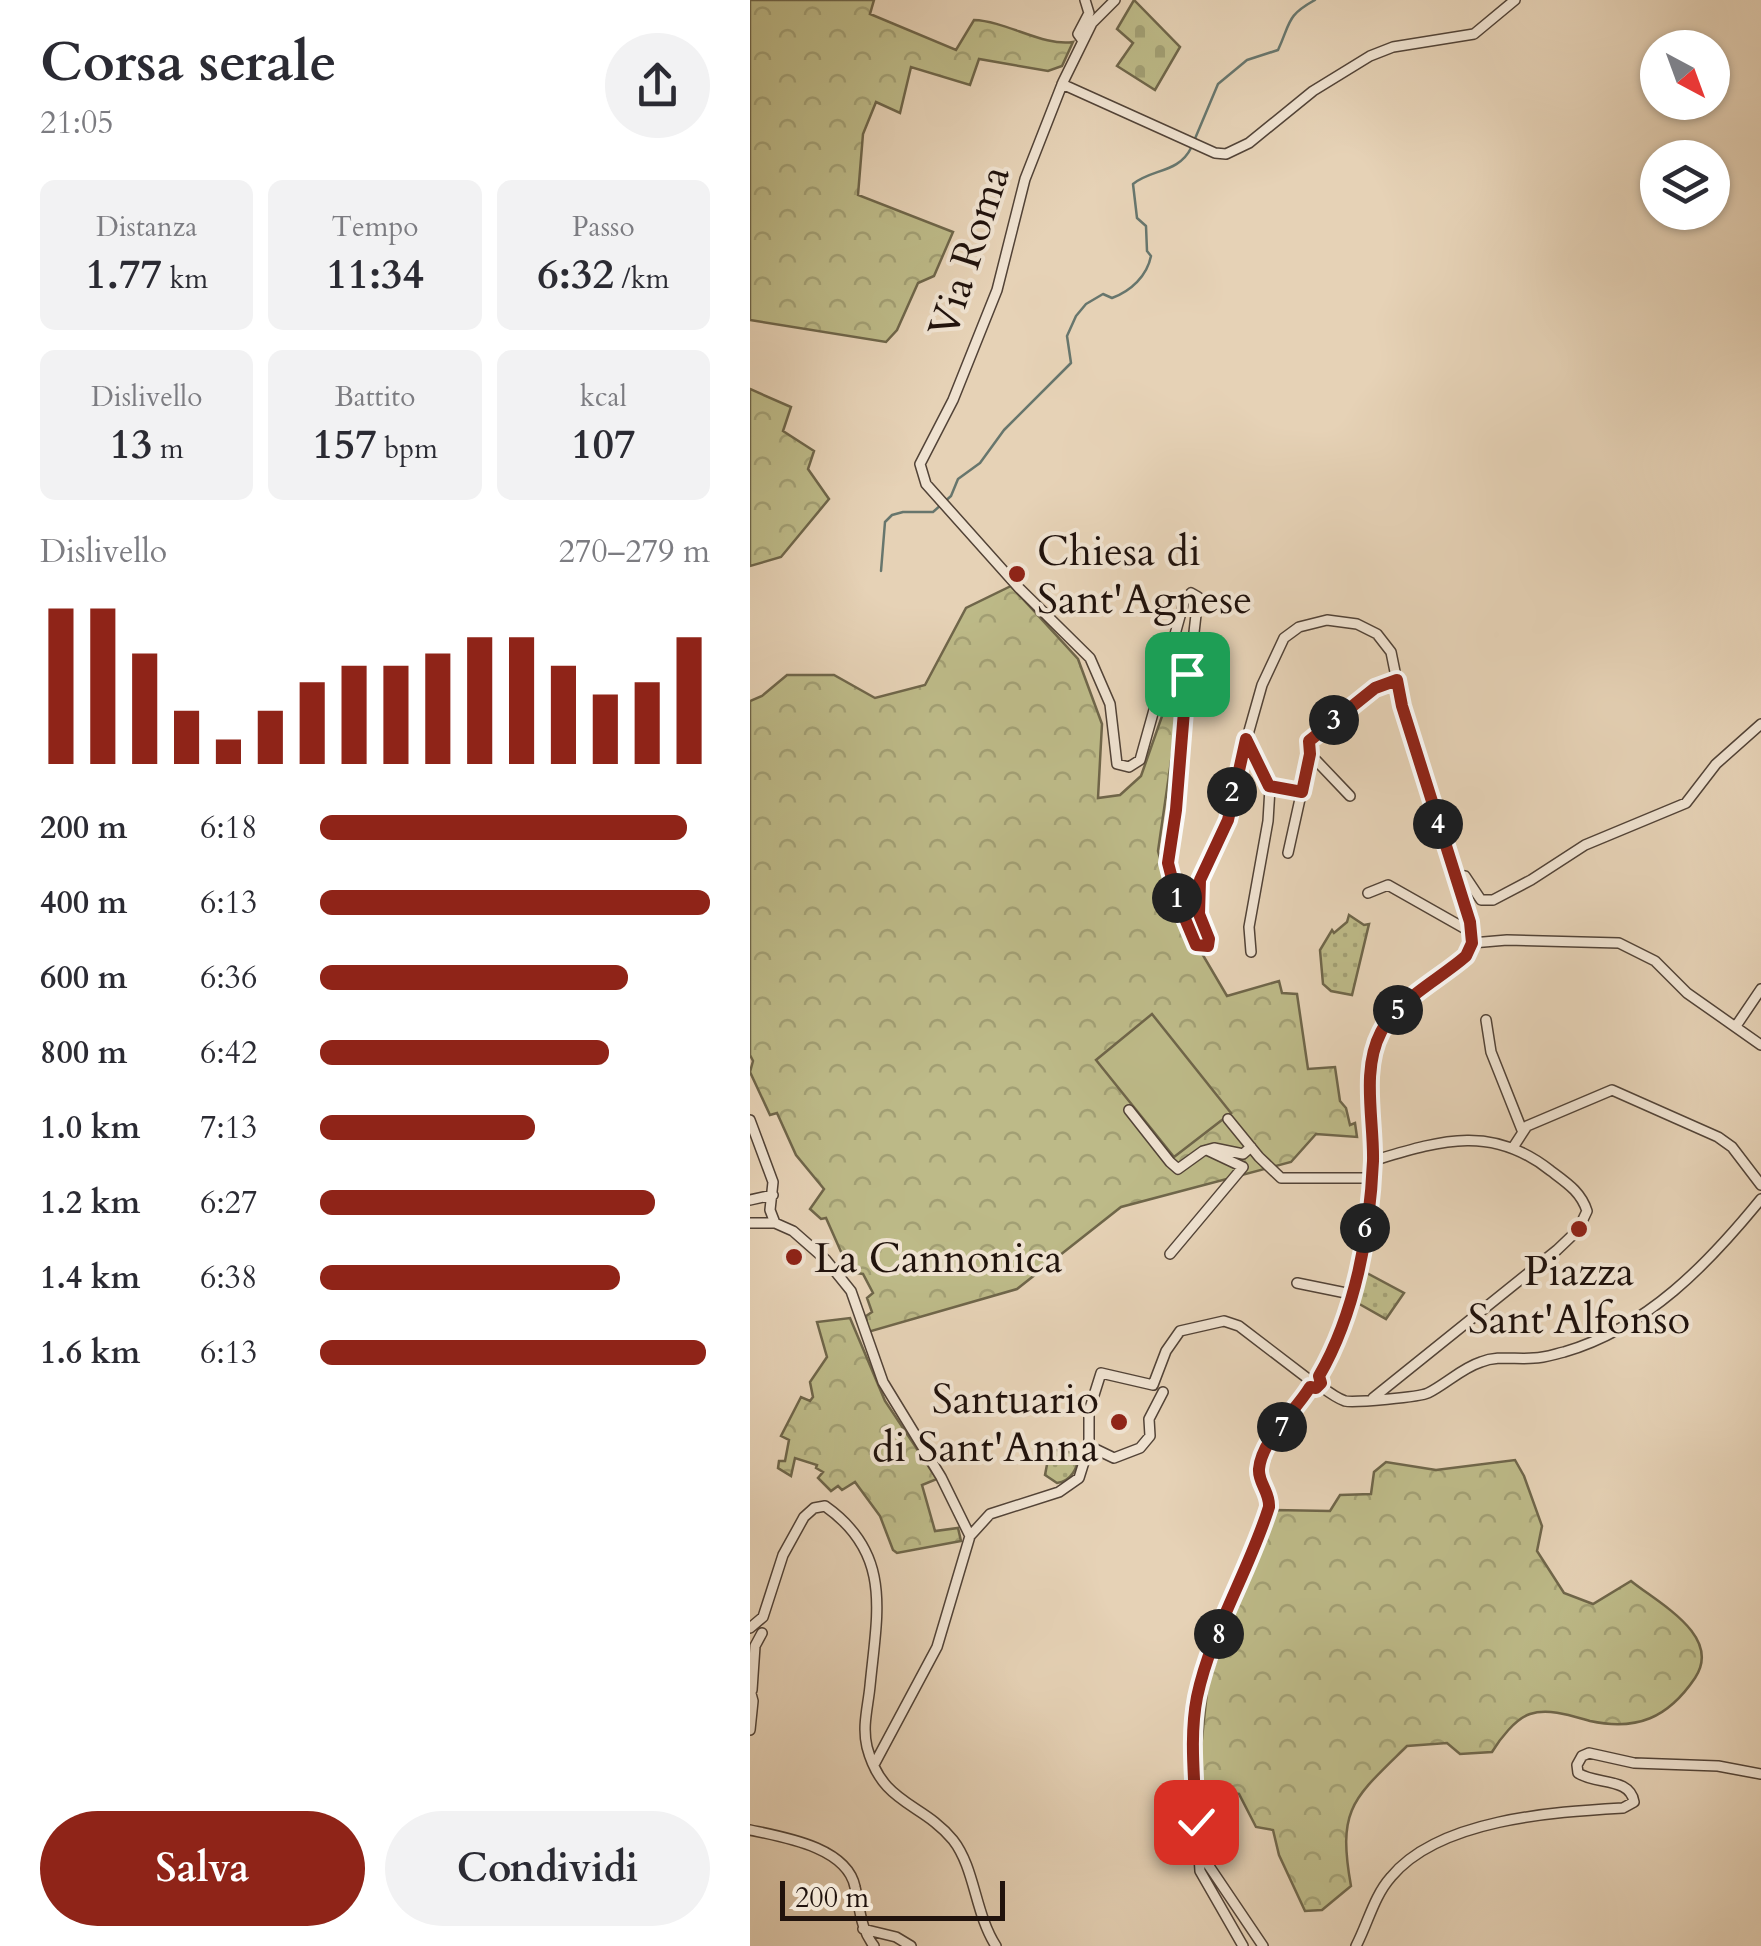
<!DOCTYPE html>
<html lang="it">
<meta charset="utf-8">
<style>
:root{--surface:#fff;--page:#f2f2f3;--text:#2b2b33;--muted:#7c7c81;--accent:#8f2418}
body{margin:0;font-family:Cardo,serif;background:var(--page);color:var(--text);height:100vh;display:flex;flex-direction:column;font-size:38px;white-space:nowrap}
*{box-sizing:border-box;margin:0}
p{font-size:32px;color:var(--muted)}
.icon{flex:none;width:55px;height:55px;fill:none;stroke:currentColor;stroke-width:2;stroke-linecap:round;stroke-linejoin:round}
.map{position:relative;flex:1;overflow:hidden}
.sheet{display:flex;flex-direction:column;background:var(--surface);width:750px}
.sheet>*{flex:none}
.needle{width:65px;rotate:139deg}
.buttons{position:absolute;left:890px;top:30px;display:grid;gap:20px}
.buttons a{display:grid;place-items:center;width:90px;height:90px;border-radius:50%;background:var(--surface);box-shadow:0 2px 8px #0004;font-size:50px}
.scale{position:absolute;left:30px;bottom:25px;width:225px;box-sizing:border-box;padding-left:10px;border:5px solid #21130d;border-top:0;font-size:28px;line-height:35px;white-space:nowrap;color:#21130d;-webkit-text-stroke:8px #efe2d0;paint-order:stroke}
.pin{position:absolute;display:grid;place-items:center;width:85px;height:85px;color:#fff;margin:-42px;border-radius:20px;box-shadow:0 5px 15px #0006}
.km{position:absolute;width:50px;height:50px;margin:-25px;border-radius:50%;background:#222;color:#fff;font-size:28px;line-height:50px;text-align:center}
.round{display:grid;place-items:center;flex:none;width:105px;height:105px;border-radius:52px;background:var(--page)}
.headline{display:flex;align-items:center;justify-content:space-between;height:170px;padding:0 40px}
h1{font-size:55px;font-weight:800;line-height:75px}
.metrics{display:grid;grid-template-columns:repeat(3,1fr);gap:15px;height:170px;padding:10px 40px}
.metrics div{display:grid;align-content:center;border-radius:15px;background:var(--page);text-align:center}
.metrics b{font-size:42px;font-weight:800}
.metrics small{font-size:28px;font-weight:400}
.metrics p{font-size:28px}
.chart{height:280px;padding:20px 40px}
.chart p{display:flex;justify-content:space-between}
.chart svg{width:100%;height:180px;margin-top:10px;stroke:var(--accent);stroke-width:6}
.primary-button{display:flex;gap:20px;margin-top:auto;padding:20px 40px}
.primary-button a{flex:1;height:115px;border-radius:60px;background:var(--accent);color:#fff;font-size:40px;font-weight:800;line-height:115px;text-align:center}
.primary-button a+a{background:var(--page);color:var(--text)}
ul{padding:0 40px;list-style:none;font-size:32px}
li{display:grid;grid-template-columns:160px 120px 1fr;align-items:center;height:75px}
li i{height:25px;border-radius:12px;background:var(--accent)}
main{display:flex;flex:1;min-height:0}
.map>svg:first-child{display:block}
</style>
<main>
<section class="sheet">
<div class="headline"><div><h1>Corsa serale</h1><p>21:05</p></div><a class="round"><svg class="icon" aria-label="share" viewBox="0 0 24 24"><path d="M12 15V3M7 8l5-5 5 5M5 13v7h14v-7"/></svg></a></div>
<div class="metrics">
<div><p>Distanza</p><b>1.77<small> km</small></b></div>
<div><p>Tempo</p><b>11:34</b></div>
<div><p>Passo</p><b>6:32<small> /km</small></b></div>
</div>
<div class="metrics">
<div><p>Dislivello</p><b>13<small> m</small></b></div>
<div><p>Battito</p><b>157<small> bpm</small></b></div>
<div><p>kcal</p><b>107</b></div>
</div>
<div class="chart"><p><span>Dislivello</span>270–279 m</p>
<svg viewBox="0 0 160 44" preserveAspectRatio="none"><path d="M5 44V6M15 44V6M25 44V17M35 44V31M45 44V38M55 44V31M65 44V24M75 44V20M85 44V20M95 44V17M105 44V13M115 44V13M125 44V20M135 44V27M145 44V24M155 44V13"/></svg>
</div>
<ul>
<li><b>200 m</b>6:18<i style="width:94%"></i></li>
<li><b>400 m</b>6:13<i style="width:100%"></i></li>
<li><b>600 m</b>6:36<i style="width:79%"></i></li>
<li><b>800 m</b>6:42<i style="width:74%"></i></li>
<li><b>1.0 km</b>7:13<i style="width:55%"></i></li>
<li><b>1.2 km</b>6:27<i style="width:86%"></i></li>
<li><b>1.4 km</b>6:38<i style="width:77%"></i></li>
<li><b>1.6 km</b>6:13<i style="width:99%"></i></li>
</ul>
<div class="primary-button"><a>Salva</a><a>Condividi</a></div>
</section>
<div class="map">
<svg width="1011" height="1946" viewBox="0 0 1011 1946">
<defs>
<pattern id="grass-dots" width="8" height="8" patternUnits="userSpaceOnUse" patternTransform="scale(2.5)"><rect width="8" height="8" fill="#bdba88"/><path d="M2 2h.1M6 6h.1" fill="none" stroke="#a29f74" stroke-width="1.8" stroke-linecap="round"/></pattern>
<pattern id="forest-crowns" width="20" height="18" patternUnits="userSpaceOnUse" patternTransform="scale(2.5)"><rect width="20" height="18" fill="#bdba88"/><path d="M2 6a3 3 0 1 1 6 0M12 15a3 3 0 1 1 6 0" fill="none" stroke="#a29f74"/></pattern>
<pattern id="cemetery-stones" width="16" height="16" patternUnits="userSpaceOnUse" patternTransform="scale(2.5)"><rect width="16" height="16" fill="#bdba88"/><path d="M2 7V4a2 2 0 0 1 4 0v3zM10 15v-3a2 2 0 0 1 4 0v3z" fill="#a29f74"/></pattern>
</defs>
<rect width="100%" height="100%" fill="#e6d2b6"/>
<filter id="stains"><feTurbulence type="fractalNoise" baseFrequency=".002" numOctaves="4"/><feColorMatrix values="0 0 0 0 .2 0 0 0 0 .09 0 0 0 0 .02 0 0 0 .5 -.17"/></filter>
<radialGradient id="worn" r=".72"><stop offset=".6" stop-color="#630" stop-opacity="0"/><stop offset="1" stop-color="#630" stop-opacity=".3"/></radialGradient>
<path fill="url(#grass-dots)" stroke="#6f664a" stroke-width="2.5" d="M599,915L614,925L619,924L602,995L581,991L573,984L570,950L582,930L584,933L597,922Z
M613,1271L654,1293L636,1319L604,1301Z
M300,1449L330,1454C327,1468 322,1481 307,1483L295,1475Z"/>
<path fill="url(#forest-crowns)" stroke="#6f664a" stroke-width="2.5" d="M0,0H124L120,14L206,50L224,20C256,21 294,47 323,42L312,66L298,71L229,59L220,85L161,67L150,113L126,102L113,134L108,195L203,232L184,276L168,283L147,330L136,342L0,320Z
M0,389L41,407L33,431L64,451L58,469L79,499L31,557L0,566Z
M261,586L328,659L352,724L348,798L370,795L391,776L430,665L429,706L408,851L421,901L477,996L529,981L532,993L547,994L558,1069L585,1067L590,1101L596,1108L600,1125L605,1123L607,1137L566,1134L541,1162L371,1207L267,1289L118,1332L116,1316L122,1312L117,1298L123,1293L113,1274L100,1272L76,1218L71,1219L60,1209L74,1189L46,1155L27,1113L20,1115L0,1072L3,1061L0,1055V701L12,696L37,675H84L125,698L175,685L216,608Z
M100,1318L135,1401L187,1479L172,1485L185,1531L208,1528L211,1541L147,1553L143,1550L130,1516L105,1482L92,1490L88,1486L81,1491L68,1478L73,1472L66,1468L67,1465L45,1458L41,1476L28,1468L29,1461H35L39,1440L31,1436L51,1397L60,1401L63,1397L60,1382L77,1357L67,1322Z
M765,1460L774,1476L792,1526L787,1551L814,1593L843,1604L881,1581C908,1603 973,1636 945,1678C918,1718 887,1731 840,1721C822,1716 799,1708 780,1714C765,1719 750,1739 742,1752L710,1754L697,1743L657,1746C603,1799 587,1808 601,1886L572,1910L555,1911L529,1855L523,1830L506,1827L489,1794L451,1789L450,1757L458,1682L524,1510L580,1511L590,1495L621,1494L624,1472L636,1462L686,1470Z"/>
<path fill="url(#cemetery-stones)" stroke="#6f664a" stroke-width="2.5" d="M384,0L430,47L405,90L367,66L383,43L367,29Z"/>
<path fill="#bdba88" stroke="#6f664a" stroke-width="2.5" d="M402,1014L481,1113L424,1157L346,1060Z"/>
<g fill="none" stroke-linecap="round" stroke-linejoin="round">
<path stroke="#67766d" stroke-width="2.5" d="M444,141L468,84L497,60L528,50C541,22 536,16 565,0
M131,571L135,522L142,515L153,512H183L201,496L208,479L230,463L254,430L321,363L317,336L326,316L336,304L353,294L362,298C381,291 397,276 401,256L397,251L396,226L387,218L383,184C401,169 429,173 441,148"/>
<g stroke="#524337" stroke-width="12">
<path id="minor" d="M365,0L342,23L313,82L275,179L247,290L203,400L170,464L176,484L269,588L340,658L360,704L367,764L379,767L390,760L434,602L441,593L448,597L418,863L428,902L446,945L457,946L459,939L449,914L450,880L478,820L484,784L512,685L534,638L549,627L577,620L607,624L627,634L641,652L652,706L719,923L722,943L716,955C690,979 647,1000 631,1032C611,1070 624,1120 622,1161C620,1232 605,1314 569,1376
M333,41L328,34L339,13L335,0
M312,84L465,153L476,154L499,143L563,91L620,56L643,47L724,34L765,0
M496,739L520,788L518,821L499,927L501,952
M519,786L552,793
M600,796L560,754L559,741L625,688L647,679
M538,853L560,754
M703,875L715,876L731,900H743L781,880L835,845L936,803L966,764L1011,724
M618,893L638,885L721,932
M722,943L757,940L869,943L905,961L937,993L1011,1045
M736,1020L741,1052L772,1130
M986,1026L1011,989
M379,1110L420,1162L428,1169L453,1151L464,1148L493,1154L501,1147
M478,1119L509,1157L531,1178H621
M0,1120L23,1182L20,1210L25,1223
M764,1146L777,1126L862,1090L968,1137L982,1147L1011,1185
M622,1161C689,1141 741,1123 801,1171C817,1183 831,1192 837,1211L828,1230L807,1250L623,1398
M0,1200L23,1195
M0,1223H25L43,1231L76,1260L101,1291L133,1382L191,1477L220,1536
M420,1254L493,1167L459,1151
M547,1283L601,1294
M569,1385C577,1391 586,1398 595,1401C604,1403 670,1397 678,1393C696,1384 712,1368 731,1362C748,1355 767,1360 784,1358C794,1358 805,1354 814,1352C897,1328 958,1264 1011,1199
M339,1446L364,1458L390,1448L400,1436L399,1419L413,1392
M0,1628L13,1617L33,1555L54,1517L64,1508L75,1506C143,1554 127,1613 120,1686C118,1707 112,1726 117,1747C132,1805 172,1802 203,1840C225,1868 225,1914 246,1946
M0,1690L3,1701L0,1730
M2,1690L5,1646L12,1633
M125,1763L187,1647L220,1536L240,1514L309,1492L329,1478L339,1446V1411L351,1373L403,1385L416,1351L430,1331L474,1321L489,1326L557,1378
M0,1830C33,1837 97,1847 105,1887C110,1908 110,1928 124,1946
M447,1860L457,1863L513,1946
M113,1929L146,1937L161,1946
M493,1946L450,1871L443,1760L444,1728L448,1697L460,1654L519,1507C520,1492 508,1482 509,1469C512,1439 545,1412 560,1387
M606,1946C618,1923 624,1896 641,1877C689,1819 803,1812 873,1808L884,1802C880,1777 846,1785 828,1773L827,1765L832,1756L839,1753L884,1763L968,1766L1011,1774"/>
</g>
<use href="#minor" stroke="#efe2d0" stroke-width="9"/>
</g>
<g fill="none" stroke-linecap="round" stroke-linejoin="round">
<g stroke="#fff" stroke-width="20">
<path id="route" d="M437,674L426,810L418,863L428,902L446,945L458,946L459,939L449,914L450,880L478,820L496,739L519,786L552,792L560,754L559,741L625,688L647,680L652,706L720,922L722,943L716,956C690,979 647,1000 631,1032C611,1070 624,1120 623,1161C620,1232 605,1314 569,1376L571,1383L566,1388L560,1387C545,1412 512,1439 509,1469C508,1483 520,1492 519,1507C499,1571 461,1631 447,1697C439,1738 445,1781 446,1822"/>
</g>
<use href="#route" stroke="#8f2418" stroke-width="12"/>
</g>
<g fill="#8f2418" stroke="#efe2d0" stroke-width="4">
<circle cx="267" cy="574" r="10"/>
<circle cx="829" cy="1229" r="10"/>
<circle cx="44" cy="1257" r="10"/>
<circle cx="369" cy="1422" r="10"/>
</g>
<g text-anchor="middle" stroke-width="8" stroke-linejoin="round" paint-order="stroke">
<g font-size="42" fill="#21130d" stroke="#efe2d0">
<text transform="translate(218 251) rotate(-72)" y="15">Via Roma</text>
</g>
<g font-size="42" fill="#21130d" stroke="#efe2d0" text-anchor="start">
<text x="287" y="565">Chiesa di<tspan x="287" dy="48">Sant'Agnese</tspan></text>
<text x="64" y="1272">La Cannonica</text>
<text x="829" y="1285" text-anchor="middle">Piazza<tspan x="829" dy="48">Sant'Alfonso</tspan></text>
<text x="349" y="1413" text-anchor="end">Santuario<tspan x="349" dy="48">di Sant'Anna</tspan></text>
</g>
</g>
<rect width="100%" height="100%" filter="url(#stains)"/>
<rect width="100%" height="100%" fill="url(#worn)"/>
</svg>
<div class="buttons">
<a><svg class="needle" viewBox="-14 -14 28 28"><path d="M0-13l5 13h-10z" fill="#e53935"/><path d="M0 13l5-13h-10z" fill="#7c7c81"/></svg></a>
<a><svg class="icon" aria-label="layers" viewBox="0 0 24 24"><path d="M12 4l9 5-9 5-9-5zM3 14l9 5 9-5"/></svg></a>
</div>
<div class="scale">200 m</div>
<div class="pin" style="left:437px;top:674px;background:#1e9e55"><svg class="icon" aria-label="arrive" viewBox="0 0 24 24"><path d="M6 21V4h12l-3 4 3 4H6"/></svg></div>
<div class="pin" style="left:446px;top:1822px;background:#d93025"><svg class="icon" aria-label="check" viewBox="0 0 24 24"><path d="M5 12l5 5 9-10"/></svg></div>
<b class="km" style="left:427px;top:898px">1</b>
<b class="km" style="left:482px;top:792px">2</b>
<b class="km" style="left:584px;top:720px">3</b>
<b class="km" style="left:688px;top:824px">4</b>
<b class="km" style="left:648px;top:1010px">5</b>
<b class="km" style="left:615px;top:1228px">6</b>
<b class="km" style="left:532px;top:1427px">7</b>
<b class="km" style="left:469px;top:1634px">8</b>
</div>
</main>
